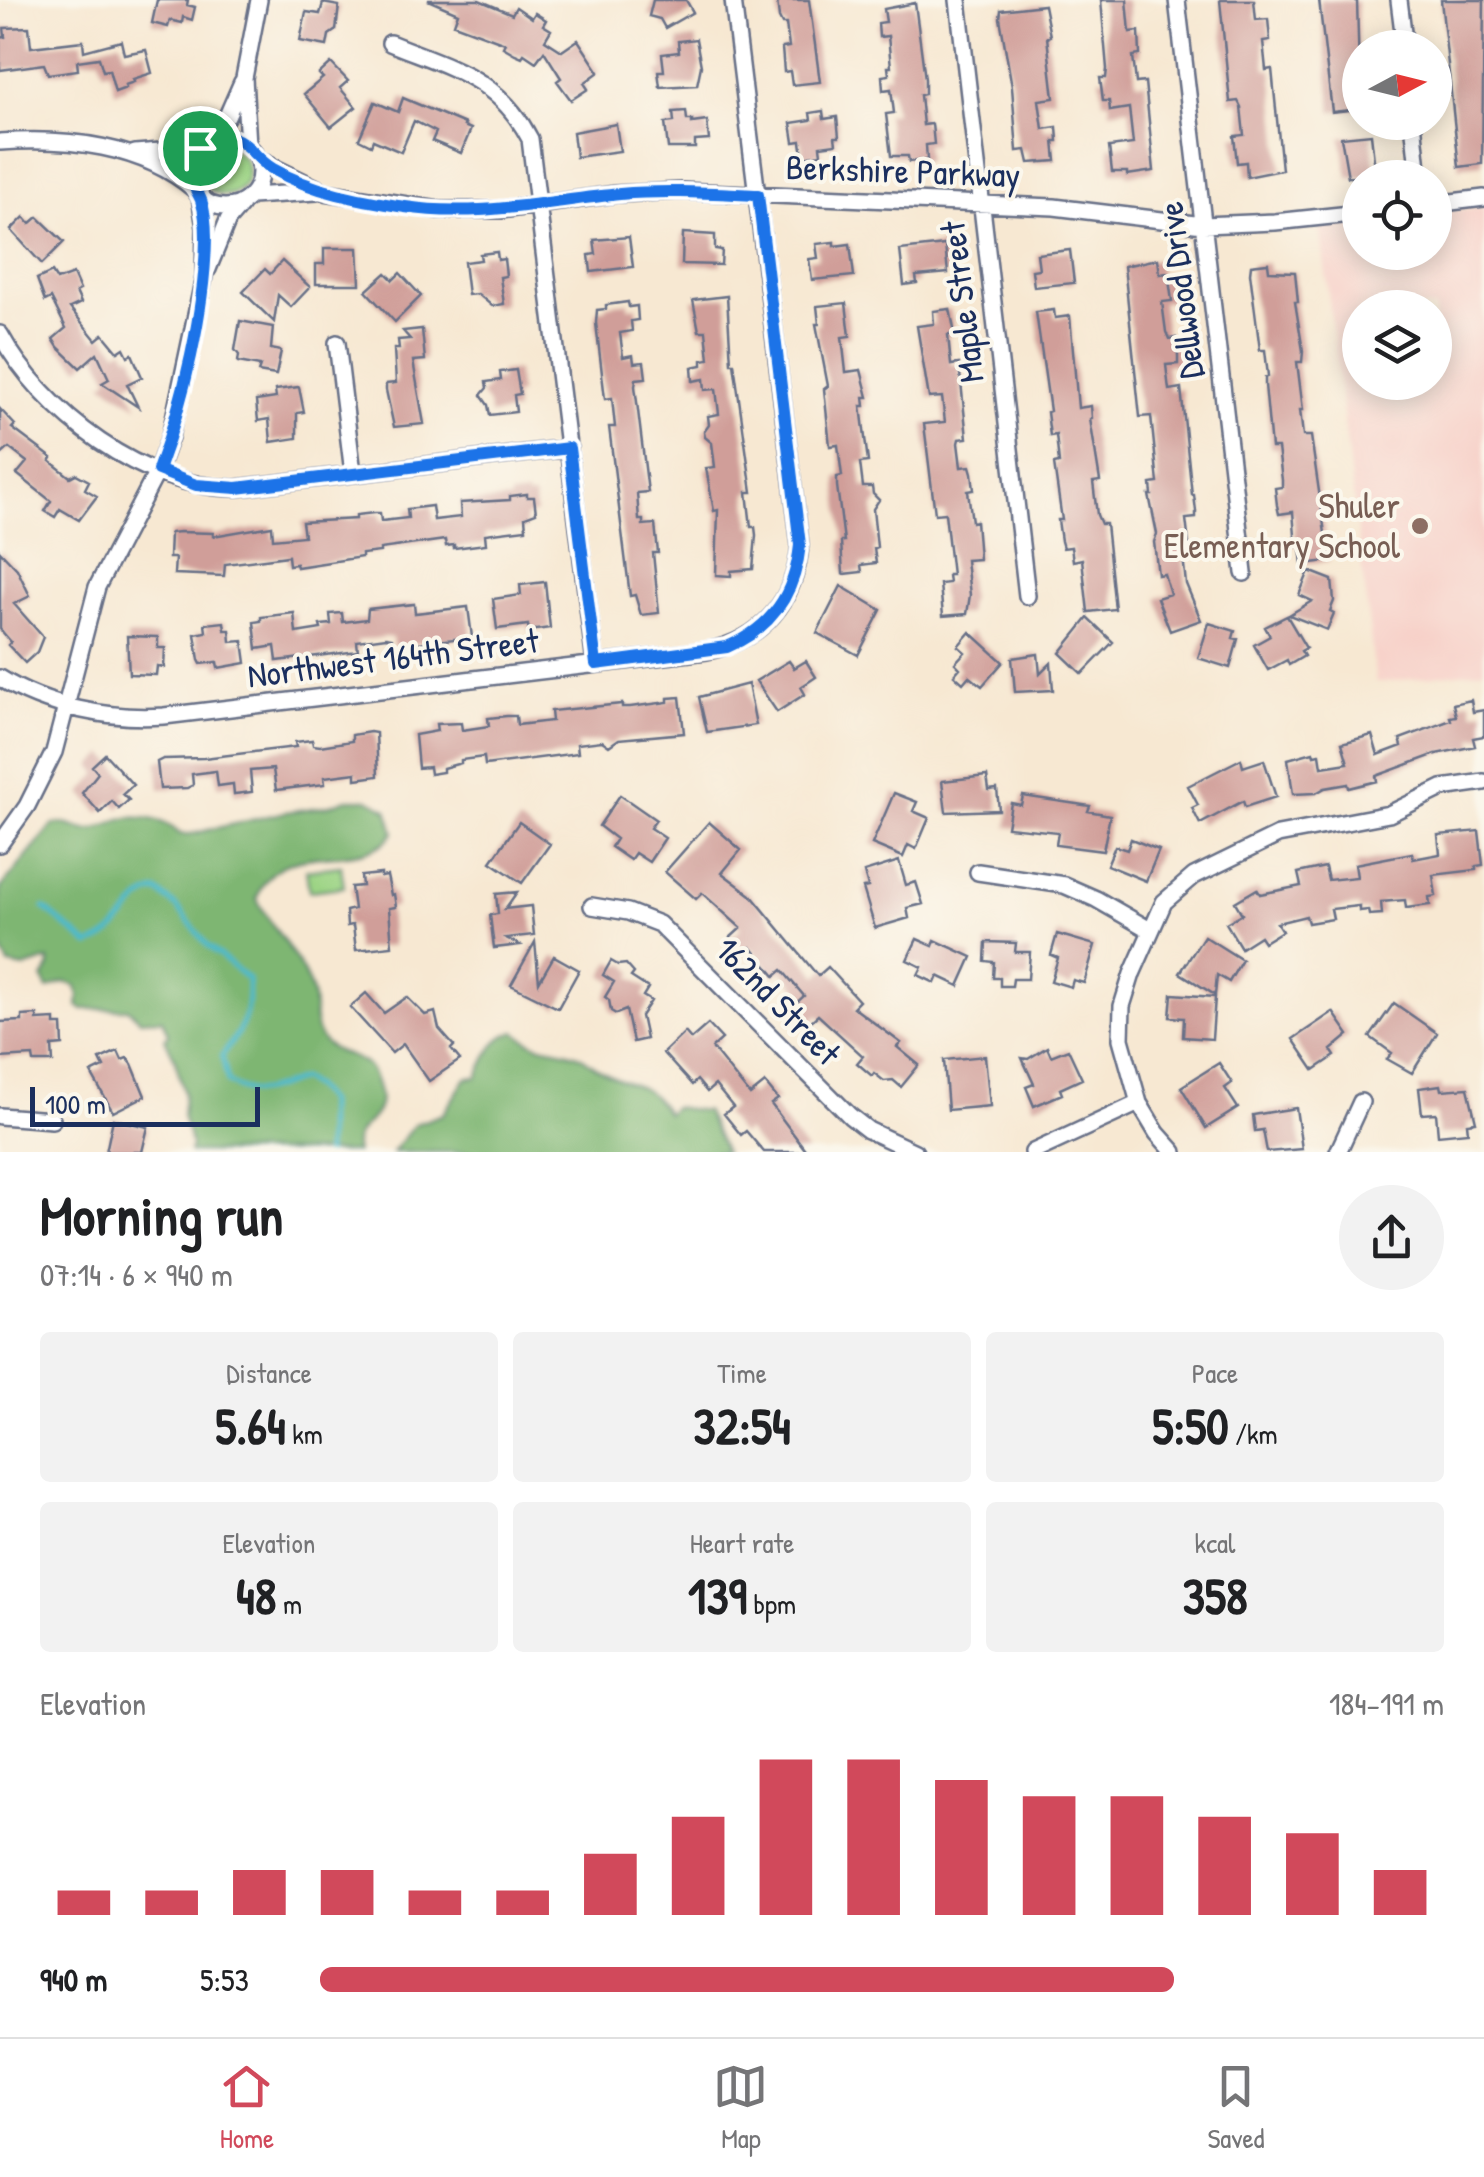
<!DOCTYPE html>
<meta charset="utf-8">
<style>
:root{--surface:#fff;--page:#f2f2f2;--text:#202124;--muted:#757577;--line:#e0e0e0;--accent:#d1495b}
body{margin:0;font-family:"Patrick Hand",sans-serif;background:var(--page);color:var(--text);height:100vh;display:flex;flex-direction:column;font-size:38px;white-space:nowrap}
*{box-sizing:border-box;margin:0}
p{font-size:32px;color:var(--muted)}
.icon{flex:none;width:55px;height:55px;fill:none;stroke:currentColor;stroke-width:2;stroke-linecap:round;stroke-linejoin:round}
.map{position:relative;height:1152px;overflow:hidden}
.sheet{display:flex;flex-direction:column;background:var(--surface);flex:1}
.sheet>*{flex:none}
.needle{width:65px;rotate:83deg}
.tools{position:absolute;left:1342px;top:30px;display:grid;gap:20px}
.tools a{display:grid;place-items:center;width:110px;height:110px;border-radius:50%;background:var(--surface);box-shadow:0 5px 25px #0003;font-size:50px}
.scale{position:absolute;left:30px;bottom:25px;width:230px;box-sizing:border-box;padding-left:10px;border:5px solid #1b2f5e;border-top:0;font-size:28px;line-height:35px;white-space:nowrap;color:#1b2f5e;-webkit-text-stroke:8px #fbf7ec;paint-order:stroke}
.pin{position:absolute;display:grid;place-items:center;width:85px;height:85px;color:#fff;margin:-42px;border:5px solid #fff;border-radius:50%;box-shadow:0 2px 10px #0007}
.round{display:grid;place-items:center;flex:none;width:105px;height:105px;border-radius:52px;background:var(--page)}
.overview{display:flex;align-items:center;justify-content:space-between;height:170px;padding:0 40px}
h1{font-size:55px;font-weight:700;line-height:75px}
.stats{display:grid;grid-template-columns:repeat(3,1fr);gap:15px;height:170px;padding:10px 40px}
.stats div{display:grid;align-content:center;border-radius:10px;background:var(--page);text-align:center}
.stats b{font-size:50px;font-weight:700}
.stats small{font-size:28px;font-weight:400}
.stats p{font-size:28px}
.chart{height:280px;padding:20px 40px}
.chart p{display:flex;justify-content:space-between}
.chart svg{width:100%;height:180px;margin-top:10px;stroke:var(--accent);stroke-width:6}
ul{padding:0 40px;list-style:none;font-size:32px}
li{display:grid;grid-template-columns:160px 120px 1fr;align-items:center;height:75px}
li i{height:25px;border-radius:12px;background:var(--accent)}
.tab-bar{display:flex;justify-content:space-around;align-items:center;height:140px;border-top:2px solid var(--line);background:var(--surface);font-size:28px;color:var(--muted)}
.tab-bar a{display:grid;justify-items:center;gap:5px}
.tab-bar .current{color:var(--accent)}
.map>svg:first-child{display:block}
</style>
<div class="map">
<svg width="1484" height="1152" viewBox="0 0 1484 1152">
<rect width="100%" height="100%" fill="#fbf7ec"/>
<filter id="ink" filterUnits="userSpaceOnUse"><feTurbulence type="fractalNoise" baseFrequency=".01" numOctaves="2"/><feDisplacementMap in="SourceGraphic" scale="20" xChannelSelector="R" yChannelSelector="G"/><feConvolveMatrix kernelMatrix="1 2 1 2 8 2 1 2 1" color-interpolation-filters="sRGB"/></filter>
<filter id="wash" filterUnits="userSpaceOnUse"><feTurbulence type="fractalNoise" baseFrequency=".0048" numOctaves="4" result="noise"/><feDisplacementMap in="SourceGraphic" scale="40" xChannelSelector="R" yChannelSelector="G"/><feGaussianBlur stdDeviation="2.25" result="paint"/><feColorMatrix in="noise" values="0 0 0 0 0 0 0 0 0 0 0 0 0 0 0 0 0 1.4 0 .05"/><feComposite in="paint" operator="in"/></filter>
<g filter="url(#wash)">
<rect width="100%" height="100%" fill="#f7e8d2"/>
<path fill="#f7d1c9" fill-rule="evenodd" d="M1484,207V670L1376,683L1320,226L1360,222V252H1435V213ZM1360,308H1435V382H1360Z"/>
<path fill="#9dd485" stroke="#5c8272" stroke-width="2.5" d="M202 172a23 23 0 1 1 46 0a23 23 0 1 1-46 0Z
M341,866L344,887L309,891L306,870Z"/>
<path fill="#7eb672" stroke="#4c7268" stroke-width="2.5" d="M347,799H368L387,809L394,832C362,879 278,830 257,899C273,931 302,959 312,993C316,1010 311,1031 326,1044C350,1064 370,1049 379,1093C386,1121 348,1126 356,1152H189L191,1145L182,1116L184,1094L175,1059L165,1039L168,1034L162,1019L140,1020L128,1009H82L78,1006L79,995L75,985L64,982L48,989L43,979L50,966L49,960L24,968L9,965L0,947V889L53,825C69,820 76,831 91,830C101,829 111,822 121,819C142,815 165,819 180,834H191L285,812L327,806Z
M516,1032C544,1053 547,1044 575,1054C585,1057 593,1066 602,1071C633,1089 645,1080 667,1114L673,1107L705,1111L725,1152H392L415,1124L443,1114L466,1078L477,1077C487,1059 493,1035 516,1032Z"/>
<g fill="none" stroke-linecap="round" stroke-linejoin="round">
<path stroke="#4eb9ca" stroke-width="5" d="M44,908L89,945C124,935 129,898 157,891L178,908L208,946L248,979C250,1016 243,1027 222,1056L228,1082C257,1101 271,1088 301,1079L314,1087L327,1102L326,1152"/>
</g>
<g id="blocks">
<path fill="#d09e99" d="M157,0H188L187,5L195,7L192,20L183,17L182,23L170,20L168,27L152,23Z
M428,0H479L512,14L516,7L532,18L535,13L546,20L543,25L551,30L545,40L562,51L578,40L599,72L584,83L588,89L571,100L557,81L561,78L544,51L536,62L524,54L522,57L515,54L503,47L505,43L454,24L458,13Z
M653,0H686L693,12L665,28L660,19L649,16Z
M777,0H809L820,82L792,85L790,71L784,72L782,48L789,47L786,24H782L779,18Z
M1101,0H1127L1130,32L1139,31L1140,55L1133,56L1136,83L1145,82L1154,171L1127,175V172H1112L1109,147L1133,144L1129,108L1110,111L1109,101H1103L1100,78H1106L1107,69Z
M1220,0H1254L1256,20L1268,19L1270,40L1263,41L1266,70L1272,69L1282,170L1247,177L1246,162L1237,163L1234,136L1244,135L1241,107L1238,101L1230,102Z
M1319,0L1357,1L1360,109L1332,112Z
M1441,0H1484L1482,164L1459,167Z
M323,3L339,6L336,30L329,35L327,46L300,41L306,12L320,14Z
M915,3L925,79V94L920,95L923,125L932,124L934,144L926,145L927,160L909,162L908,156H891L886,114L894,113L891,89L883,90L882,76L889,75L888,67H891L888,36L879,37L878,23L886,22L884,9Z
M1044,5L1050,36L1047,37L1054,98L1039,100L1043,129L1057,127L1058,141H1054L1056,161L1029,163L1026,150L1017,151L1012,87L1000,18L1001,10Z
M29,27L31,47L83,41L84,51L121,41L124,54L146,50L152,73L133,79L134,82L125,85L126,88L115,92L109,70L103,71L99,58L77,61L78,70L48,74L44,64L0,70V38L5,37L4,28Z
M696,39L701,66L697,85L660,87L658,71H664L662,54L679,52L678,41Z
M331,63L348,81L340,88L356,107L331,127L304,94L323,78L319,74Z
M403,98L465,124L464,126L471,129L461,153L432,141L436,132L414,121L401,152L373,140L371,145L359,139L375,102L398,112Z
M686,111L687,120H692V123L707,121L709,140L695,141V148H668L665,123L674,122L673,112Z
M823,111L824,119L837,117L839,137H835L836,144L820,146L821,154L803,157L801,141L794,142L791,123L811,120L810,113Z
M616,124L620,151L576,157L573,132Z
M1371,134L1376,178L1348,177L1341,137Z
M24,217L30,224L38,217L64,242L42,264L11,230Z
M683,233L715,235V249L722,250L721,265L682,264Z
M629,237L633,267L591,272L589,255L596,254L594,240Z
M834,242V246L850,244L854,276L812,280L809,259L818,258L816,244Z
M945,245L948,273L916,276L917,283L904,285L900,250Z
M324,248H358L360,284H316V264H324Z
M1070,250L1074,283L1034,287L1032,270L1039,269L1037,254Z
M497,252L498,260L504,259L506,276L500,277L504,304L492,306L478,294L468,295L464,262L481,260L480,254Z
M1158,259L1160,274L1168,273L1172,301L1162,302L1166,332L1169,339L1176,338L1178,356V364L1166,365L1169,390L1181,388L1192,495H1194L1196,511V518L1186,519L1189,544V551L1183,556L1186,584L1201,620L1170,631L1157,598L1170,594L1164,574L1158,575L1154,542L1157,534L1149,495H1152L1151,484L1158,483L1151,416L1140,417L1124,266Z
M282,261L310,287L291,307L278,295L274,322L243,292L265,269L270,274Z
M1268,263L1269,271L1295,272L1298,302H1295L1303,351L1302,362H1297L1303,410H1300L1303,436H1311L1329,561L1302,564L1300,546L1296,547L1293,512L1279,514L1277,505L1275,488L1282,487V480L1278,448H1271L1265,385V377L1268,376L1265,350H1260L1250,273L1251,265Z
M52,272L57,280L73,274L80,290L76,292L81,303L70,308L96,340L103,334L118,352L124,348L128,356L132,354L142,377L127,384L138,407L102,383L109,379L97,353L80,368L58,347L53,339L66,328L51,298L45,301L37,279Z
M386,273L393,280L400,273L421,296L395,322L366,291Z
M727,296L731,363H734L752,492H747L751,527H755L756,535L753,569L731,571V576L716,575L718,510L714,511L706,468L715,467L712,443L705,437L704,432L709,425L708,416L719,414L716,389L705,390L704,379L693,381L692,367L702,365V360L709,359L706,331H699L693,300Z
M628,302L629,307L637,306L638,320L631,321L632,331L620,333L623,357L633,355L634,363L644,362L646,378L636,379L635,386L648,492L637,493L639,520H643V525L655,524L658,553H653L659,613L641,615L635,595L630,596L609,427H615L612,398L605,399L596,323L597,310L606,309V305Z
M846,303L850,336L842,337L846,372L861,370L868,397H864L865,406H861L868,462L860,463L863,487H872L873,494L879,500L873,509L877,547L874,548L876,563L861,565L862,572L843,574L841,541H844L837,486V477L842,476L838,445L830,446L824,389L828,386L816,324H819L817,306Z
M950,309L955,334L948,335L951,365L959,364L967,438L959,439L958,443L961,467L970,466L972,473L974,490L968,491L972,522L976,521L979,559L966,560L970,595L967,614L943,616L940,584L949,583L948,575H952L945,513L935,514L924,424L945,422L942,397L929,398L917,326L934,324L933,311Z
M1054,310L1055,318L1070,316L1078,408L1091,406L1092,418L1090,419L1100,481L1093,482L1097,515L1101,524H1106L1115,609L1088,612L1082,559L1073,561L1071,547L1063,548L1061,541L1058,520H1062L1054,464L1059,463L1056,435L1050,436L1047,412L1050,411L1036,312Z
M240,321L273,327L271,349L281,351L276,375L258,372L260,366L238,362L239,355L235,350Z
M422,329L425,360L413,361L424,424L394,427L386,390V384L396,383L394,349H399L398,340L410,339L403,331Z
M516,370L520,394L514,395L516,412L490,415L488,405L481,395L487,388L486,382L501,380L500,372Z
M299,387L304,412L297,413V438L271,442L269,419L258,421L256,401L276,398L275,390Z
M0,409L15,425L12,428L52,458L50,461L70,477L76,474L89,481L85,489L97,496L79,520L60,509L55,517L45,511L51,501L17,474L27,462L9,448L0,456Z
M527,494V497H534L536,513L525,517L526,529L485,534L486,544L454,548V545L446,546L445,540L380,549V552L362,554V557L297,567L296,564L289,565L288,556L225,564L224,576L174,574L175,558H169L170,533L179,532L213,533V536L272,526L273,539L304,536L302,522L356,519V515L374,513H380L381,521L408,518L407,509L432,506L434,520L461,517L460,503L510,500V496Z
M0,551L17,569L30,596L14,604L43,637L37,652L25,663L8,645L11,642L0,629Z
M1309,571L1332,580L1334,601L1330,611L1334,613L1327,630L1289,615L1312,601L1299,595Z
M545,582L550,628L529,631L528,625L497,629L493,599L521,595L520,585Z
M841,586L881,610L858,655L817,633Z
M414,604L415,613L468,607L472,637L393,646L392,638L386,637L357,641L358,651L277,661L275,646L257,649L254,622L261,621V617L294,613L296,633L321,629L320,625L331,624L330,614L342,613L343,622L367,619L368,609Z
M1287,616L1306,648L1301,651L1304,656L1289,665L1287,660L1268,670L1254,645L1270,636L1265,627Z
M1088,618L1113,642L1082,674L1060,653Z
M224,622L225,630H230L231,642L243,641L246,663L218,668L217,662L201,664L199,660L195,634L206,632L205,624Z
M1209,623L1235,631L1233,638L1238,639L1230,668L1198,658Z
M970,632L1003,662L982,686L969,676L963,683L954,675L960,668L955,663L965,652L958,646Z
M127,636L158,637V648H165L164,667L157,666L156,675L129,674Z
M1038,654L1040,674L1051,663L1053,690L1015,692L1012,658Z
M789,661L794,668L806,661L816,677L801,687L805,694L777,712L756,681Z
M748,684L756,725L707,732L699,697Z
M680,697L684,733L619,739L609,746L602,741L577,744L578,753L485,765L484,757L461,760V763L443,768V772L430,774L429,767L418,768L415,735L437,731L436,724L461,723L462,730L489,726L488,718L507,716H516L517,725L552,721L551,711L622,704V707H630L668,702V698Z
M1471,700L1473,712L1484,710V736L1473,738L1475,746L1436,754L1376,776L1377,781L1349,788L1348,784L1325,788L1316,793L1293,794L1288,759L1313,752L1314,755L1320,754L1322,767L1348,763L1342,743L1372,735L1378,755L1402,746L1400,739L1451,720L1450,717L1456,716L1453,704Z
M370,732L376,733L378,776L356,779V773L324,777L325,784L276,790L273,769L250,771L252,792L234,794L233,784L218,786L216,771L192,774L193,785L187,788L160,789L157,762L163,759L204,758L296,747L295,742L312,740L313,745L320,746L352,741V735Z
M105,754L133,785L123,794L129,800L119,809L112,801L100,813L82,793L98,773L92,766Z
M1241,759L1243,767L1264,760L1276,797L1245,807L1243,801L1200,824L1192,808L1198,805L1188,786Z
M987,776L989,790L997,789L999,810L946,812L942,781Z
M894,793L917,802L913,811L929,818L916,849L908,845L903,857L872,844Z
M620,795L656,820L650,828L665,838L649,862L635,853L630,860L611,847L616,839L599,826Z
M1023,796L1090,806L1088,811L1110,815L1103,851L1056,845L1058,832L1007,827L1011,803L1021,805Z
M519,822L550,844L522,883L491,862Z
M709,822L741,850L722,873L751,895L818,976L828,967L859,1001L853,1007L901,1043L897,1047L919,1065L901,1087L893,1080L884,1081L874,1073L872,1076L857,1063L863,1056L818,1015L809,1023L794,1005L804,996L782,970L775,976L751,947L743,954L730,938L741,928L702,893L696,899L665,872Z
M1479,831L1483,865L1476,866V870L1433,875L1436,896L1429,897L1430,905L1406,908L1405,900L1381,902L1382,914L1369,915L1368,910L1359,911V906L1331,909L1333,919L1308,923L1306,916L1277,923L1282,931L1264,942L1260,936L1241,948L1226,923L1242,914L1235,902L1257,889L1260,894L1301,886L1298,873L1325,867L1328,880L1357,877L1355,864L1412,853L1413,859L1440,854L1438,835Z
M1131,839L1159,850L1146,881L1107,865L1115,846L1127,850Z
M899,861L906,885L916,882L923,904L907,908L909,918L875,928L863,888L868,887L864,872Z
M381,874V877L387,876L391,895L394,894L396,907L389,908L392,946L356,950L353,925L347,926L346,911L354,909L351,887L362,886L361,876Z
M517,892L505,909L531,906L534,935L506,938L520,945L494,948L490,915L498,914L496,894Z
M1057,934L1095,945L1084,983L1073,980L1071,987L1051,981L1058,958L1051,955Z
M1204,936L1242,960L1229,982L1217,975L1215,995L1180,973Z
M917,939L933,946L935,940L972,957L959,986L938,976L935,983L918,975L922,967L907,960Z
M535,942L539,982L554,956L579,970L558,1008L511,985Z
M986,942L1016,943L1015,952H1030L1028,979H1013L1012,986H1000V978H993L994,962L985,961Z
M611,961L618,965L626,964L634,973L631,977L648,988L643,996L651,1001L641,1016L646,1039L633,1042L626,1010L616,1014L611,1011L609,1000L605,997L614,982L603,975Z
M366,993L384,1013L407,997L425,1015L435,1012L439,1029L454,1046L451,1049L460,1060L429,1081L403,1044L392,1053L350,1007Z
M1172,994L1215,997L1212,1039L1183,1037L1184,1018L1170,1017Z
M1394,1003L1437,1033L1412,1073L1387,1059L1392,1053L1370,1037Z
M1333,1012L1349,1035L1331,1050L1335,1056L1314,1070L1293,1039Z
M37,1015V1020L55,1019V1025H62L63,1045L52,1046L53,1062H34L33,1056L0,1058V1022L22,1021V1016Z
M708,1024L722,1039L712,1048L750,1095L765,1083L778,1099L771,1104L807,1152H764L746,1131L741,1135L724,1114L733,1107L715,1085L707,1092L697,1080L692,1085L663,1053L685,1032L691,1039Z
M1047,1047L1051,1056L1068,1049L1082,1079L1060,1089L1062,1094L1034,1106L1026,1087L1034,1084L1022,1058L1028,1059Z
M118,1051L122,1060L127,1058L132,1064L145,1096L113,1112L91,1073L104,1067L100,1059Z
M985,1056L990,1106L948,1110L944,1060Z
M1219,1063L1232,1083L1225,1088L1238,1108L1206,1128L1181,1087Z
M1441,1085L1442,1090L1468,1088L1476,1122L1467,1123L1468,1132L1438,1135L1436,1113L1422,1114L1419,1088Z
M1296,1108L1302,1149L1267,1152L1263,1130L1255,1131L1253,1115Z
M113,1119L148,1127L142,1152H106Z"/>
</g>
</g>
<g filter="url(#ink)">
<use href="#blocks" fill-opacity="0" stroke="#687087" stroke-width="2.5"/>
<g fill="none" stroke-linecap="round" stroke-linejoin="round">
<g stroke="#687087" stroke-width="20">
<path id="minor" d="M958,0L1027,596
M1177,0L1244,573
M1399,0L1405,48
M390,43C451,68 498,77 530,139L595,664
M1413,122L1419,178
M190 172a35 35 0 1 1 70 0a35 35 0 1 1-70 0Z
M209,140L227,116L242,82
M0,142C66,137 143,145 195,190
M248,145L244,78L259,0
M135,153L200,148
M259,160L325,192L439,210H501L616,194L681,191L1054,207L1203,225L1275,222L1360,213
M251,196L317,192
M1435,204L1484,198
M208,269L228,220L241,205
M0,334C43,413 144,490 237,488L569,448
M337,343L353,473
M0,678C46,707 111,720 164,716L707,651C763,640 795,601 800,545L733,0
M0,844L27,806L54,752L97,587L158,470L170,437L204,277L205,228L200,197
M978,872L1064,885L1096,899L1150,930
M592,906L628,912L659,924L850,1116L868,1130L915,1152
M0,1116L52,1120
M1033,1152L1139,1103
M1174,1152L1157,1133L1139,1103L1121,1039L1122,1006L1132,974L1164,902L1194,876L1278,835L1389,814L1442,788L1484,782
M1338,1152L1361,1102"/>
</g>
<use href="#minor" stroke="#fff" stroke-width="15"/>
</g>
</g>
<g fill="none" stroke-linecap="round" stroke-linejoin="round" filter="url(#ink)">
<g stroke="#fff" stroke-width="20">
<path id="route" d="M224,136C249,139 253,158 273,169C313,192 360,200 405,207C478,218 548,201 620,194C666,190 712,193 758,195L800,545C795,594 772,628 727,647L596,664L569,448L237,488L196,485L158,470C183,403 205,310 206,238C206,226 205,212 201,200C196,188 187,179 191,164C195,148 208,140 224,136Z"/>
</g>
<use href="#route" stroke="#1a73e8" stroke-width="12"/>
</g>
<circle fill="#8d6e63" stroke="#fbf7ec" stroke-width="4" cx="1420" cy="526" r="10"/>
<g text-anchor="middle" stroke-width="8" stroke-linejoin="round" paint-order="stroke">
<g font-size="35" fill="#1b2f5e" stroke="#fbf7ec">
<text transform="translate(903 171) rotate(2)" y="12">Berkshire Parkway</text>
<text transform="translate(1181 290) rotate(-97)" y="12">Dellwood Drive</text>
<text transform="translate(962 302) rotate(-97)" y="12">Maple Street</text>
<text transform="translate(393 658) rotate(-7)" y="12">Northwest 164th Street</text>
<text transform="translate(778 1001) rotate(46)" y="12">162nd Street</text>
</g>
<g font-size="35" fill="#785e54" stroke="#fbf7ec" text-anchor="end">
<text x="1400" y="518">Shuler<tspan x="1400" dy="40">Elementary School</tspan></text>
</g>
</g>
</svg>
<div class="tools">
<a><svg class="needle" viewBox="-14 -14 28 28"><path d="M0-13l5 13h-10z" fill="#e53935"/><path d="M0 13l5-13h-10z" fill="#757577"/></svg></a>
<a><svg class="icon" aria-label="locate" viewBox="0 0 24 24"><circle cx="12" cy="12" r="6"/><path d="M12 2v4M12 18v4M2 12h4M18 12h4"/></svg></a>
<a><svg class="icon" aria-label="layers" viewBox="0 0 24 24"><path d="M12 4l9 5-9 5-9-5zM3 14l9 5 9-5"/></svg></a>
</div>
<div class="scale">100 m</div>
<div class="pin" style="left:200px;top:148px;background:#1e9e55"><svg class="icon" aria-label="arrive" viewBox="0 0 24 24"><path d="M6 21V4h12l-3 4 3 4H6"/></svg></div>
</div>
<section class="sheet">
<div class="overview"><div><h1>Morning run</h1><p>07:14 · 6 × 940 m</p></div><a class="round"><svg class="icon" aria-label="share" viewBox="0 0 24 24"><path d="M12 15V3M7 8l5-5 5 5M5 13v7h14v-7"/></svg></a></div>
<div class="stats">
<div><p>Distance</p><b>5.64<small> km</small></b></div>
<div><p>Time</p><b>32:54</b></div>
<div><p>Pace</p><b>5:50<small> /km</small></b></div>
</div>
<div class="stats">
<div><p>Elevation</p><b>48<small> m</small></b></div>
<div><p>Heart rate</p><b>139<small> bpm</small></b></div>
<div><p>kcal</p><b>358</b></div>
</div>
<div class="chart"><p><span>Elevation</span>184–191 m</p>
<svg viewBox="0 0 160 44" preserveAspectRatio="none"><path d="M5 44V38M15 44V38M25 44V33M35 44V33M45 44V38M55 44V38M65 44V29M75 44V20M85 44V6M95 44V6M105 44V11M115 44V15M125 44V15M135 44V20M145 44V24M155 44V33"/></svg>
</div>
<ul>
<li><b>940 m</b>5:53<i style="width:76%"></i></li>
</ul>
</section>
<nav class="tab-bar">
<a class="current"><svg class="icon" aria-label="home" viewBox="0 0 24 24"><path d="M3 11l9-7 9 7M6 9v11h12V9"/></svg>Home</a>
<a><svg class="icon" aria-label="map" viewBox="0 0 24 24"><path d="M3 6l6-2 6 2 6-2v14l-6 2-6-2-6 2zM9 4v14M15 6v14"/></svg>Map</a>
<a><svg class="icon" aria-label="saved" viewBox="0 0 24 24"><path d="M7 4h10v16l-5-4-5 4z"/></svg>Saved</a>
</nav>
